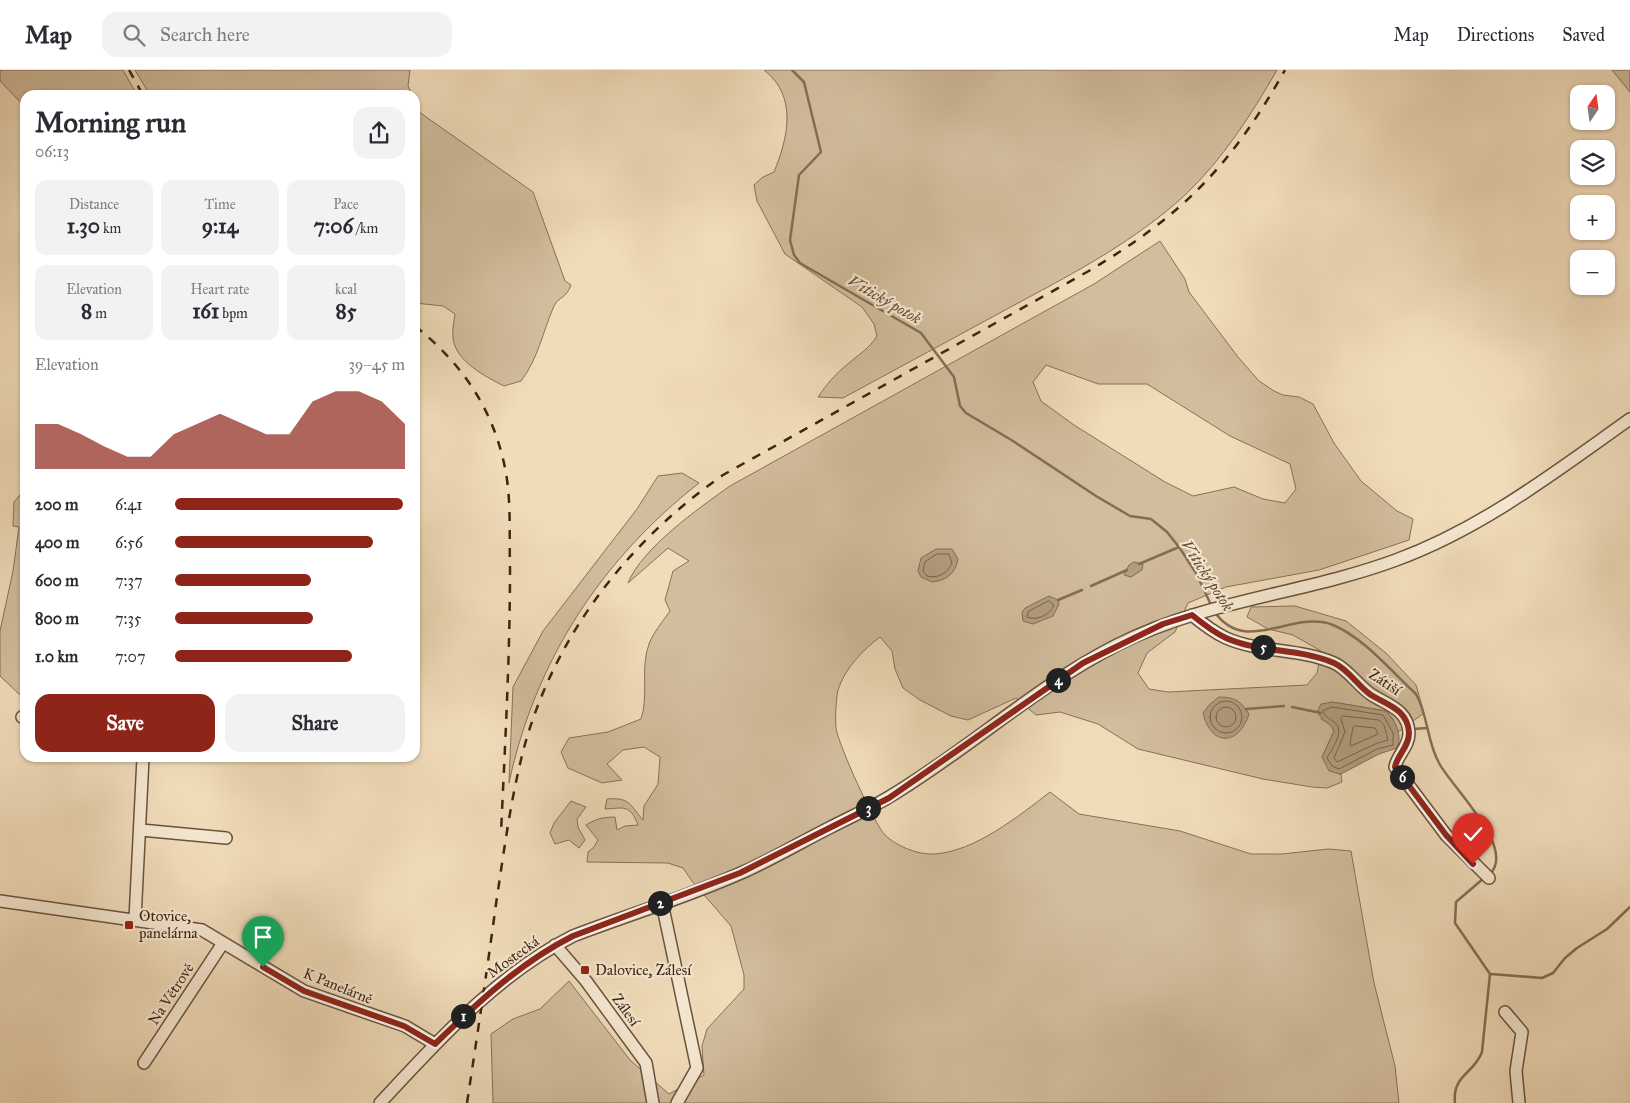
<!DOCTYPE html>
<meta charset="utf-8">
<style>
:root{--surface:#fff;--page:#f2f2f3;--text:#2b2b33;--muted:#7c7c81;--line:#e1e1e2;--accent:#8f2418}
body{margin:0;font-family:"IM FELL Great Primer",serif;background:var(--page);color:var(--text);height:100vh;display:flex;flex-direction:column;font-size:19px;white-space:nowrap}
*{box-sizing:border-box;margin:0}
p{font-size:16px;color:var(--muted)}
.icon{flex:none;width:28px;height:28px;fill:none;stroke:currentColor;stroke-width:2;stroke-linecap:round;stroke-linejoin:round}
.map{position:relative;flex:1;overflow:hidden}
.panel{position:absolute;left:20px;top:20px;width:400px;height:672px;display:flex;flex-direction:column;background:var(--surface);border-radius:15px;box-shadow:0 1px 4px #0004}
.panel>*{flex:none}
.needle{width:32px;rotate:13deg}
.buttons{position:absolute;left:1570px;top:15px;display:grid;gap:10px}
.buttons a{display:grid;place-items:center;width:45px;height:45px;border-radius:10px;background:var(--surface);box-shadow:0 1px 4px #0004;font-size:25px}
.pin{position:absolute;display:grid;place-items:center;width:42px;height:42px;color:#fff;margin:-51px -21px;border-radius:50% 50% 50% 0;rotate:-45deg;box-shadow:0 0 5px #0007}
.pin .icon{rotate:45deg}
.km{position:absolute;width:25px;height:25px;margin:-12px;border-radius:50%;background:#222;color:#fff;font-size:14px;line-height:25px;text-align:center}
.round{display:grid;place-items:center;flex:none;width:52px;height:52px;border-radius:15px;background:var(--page)}
.overview{display:flex;align-items:center;justify-content:space-between;height:85px;padding:0 15px}
h1{font-size:28px;font-weight:700;line-height:38px}
.stats{display:grid;grid-template-columns:repeat(3,1fr);gap:8px;height:85px;padding:5px 15px}
.stats div{display:grid;align-content:center;border-radius:12px;background:var(--page);text-align:center}
.stats b{font-size:21px;font-weight:700}
.stats small{font-size:14px;font-weight:400}
.stats p{font-size:14px}
.chart{height:140px;padding:10px 15px}
.chart p{display:flex;justify-content:space-between}
.chart svg{width:100%;height:90px;margin-top:5px;fill:var(--accent);opacity:.7}
.primary-button{display:flex;gap:10px;margin-top:auto;padding:10px 15px}
.primary-button a{flex:1;height:58px;border-radius:15px;background:var(--accent);color:#fff;font-size:20px;font-weight:700;line-height:58px;text-align:center}
.primary-button a+a{background:var(--page);color:var(--text)}
ul{padding:0 15px;list-style:none;font-size:16px}
li{display:grid;grid-template-columns:80px 60px 1fr;align-items:center;height:38px}
li i{height:12px;border-radius:6px;background:var(--accent)}
header{display:flex;align-items:center;gap:30px;box-sizing:border-box;height:70px;padding:0 25px;background:var(--surface);border-bottom:1px solid var(--line)}
header strong{font-size:24px}
nav{display:flex;gap:28px;margin-inline-start:auto;font-size:18px}
.search{width:350px;height:45px;background:var(--page);display:flex;align-items:center;gap:12px;box-sizing:border-box;padding:0 18px;border-radius:15px;color:var(--muted);font-size:19px}
.map>svg:first-child{display:block}
</style>
<header>
<strong>Map</strong>
<div class="search"><svg class="icon" aria-label="search" viewBox="0 0 24 24"><circle cx="10" cy="10" r="6"/><path d="M15 15l6 6"/></svg>Search here</div>
<nav><a>Map</a><a>Directions</a><a>Saved</a></nav>
</header>
<div class="map">
<svg width="1630" height="1033" viewBox="0 0 1630 1033">
<rect width="100%" height="100%" fill="#f1dcba"/>
<filter id="stains"><feTurbulence type="fractalNoise" baseFrequency=".004" numOctaves="4"/><feColorMatrix values="0 0 0 0 .2 0 0 0 0 .09 0 0 0 0 .02 0 0 0 .5 -.17"/></filter>
<radialGradient id="worn" r=".72"><stop offset=".6" stop-color="#630" stop-opacity="0"/><stop offset="1" stop-color="#630" stop-opacity=".3"/></radialGradient>
<path fill="#d2bd9d" stroke="#877158" fill-rule="evenodd" d="M0,0H123L137,25H25V37L0,11Z
M135,0H410L408,16L412,25H150Z
M764,0H1277C1251,45 1223,89 1185,125C1136,170 1078,201 1020,232C961,264 902,296 843,328L818,327C827,314 836,303 848,294C859,284 869,279 877,266L874,254L862,237L785,184L757,131L754,115L763,107L774,102C788,68 798,26 764,0Z
M1612,0H1630V22Z
M415,32L419,42L533,122L565,211L571,215C566,229 559,226 554,236C543,261 538,289 521,311L504,316C486,307 455,291 453,268C452,260 454,251 455,244L443,236L415,233Z
M1160,171L1185,209L1189,222L1238,287L1259,311L1274,321L1283,325L1299,327L1313,334L1334,373L1361,411L1397,441L1413,449L1409,470L1319,500L1226,517L1188,533L1175,562L1147,583L1138,603L1149,619L1168,622L1307,615L1317,603L1321,581L1293,565L1268,559L1247,547L1251,537L1295,536L1346,551L1386,583L1416,615L1424,643L1398,662L1393,649L1386,641L1332,632L1321,649L1331,655L1334,661L1322,687L1338,704H1341L1342,712L1327,718L1312,717L1263,709L1138,679L1098,654L1060,642L1036,645L1016,628L968,650L951,646L920,630L903,618L895,599L892,581L880,567C863,580 845,598 838,620C836,630 835,648 836,658C838,674 875,755 885,765C896,776 918,785 934,784C974,782 1019,746 1050,722L1079,744L1180,761L1251,784H1282L1328,779L1351,781L1374,913L1395,996L1399,1033H493L491,964L513,949L540,939L569,911L630,990L669,1024L704,1005L702,976L707,959L744,919V905L731,856L692,811L683,798L668,793L587,792L588,782L594,777L598,770L586,755C596,749 603,747 615,747L617,760L625,756L638,755C630,734 624,738 605,739L607,729C630,727 630,735 643,750L644,736L658,714L660,687L644,677L623,680L607,694L622,710L602,713L568,698L561,682L569,668L608,662L641,649C649,626 640,598 649,574C653,563 663,551 670,541L665,530L673,501L689,491L668,478L628,513C642,478 699,438 730,416L1094,214ZM1046,295L1098,314H1147L1230,366L1290,394L1296,419L1285,433L1263,429L1234,417L1193,426L1165,412L1074,355L1041,331L1033,312Z
M682,403L699,413C601,490 535,591 509,713L513,617L543,561L637,439L658,406Z
M25,419V622L19,624L0,606V561L13,501L19,457L13,456L14,432Z
M571,731L586,737L577,749L578,757L585,770L579,778L569,770L555,774L550,763L554,753Z"/>
<path fill="#b39e81" stroke="#836e55" d="M936,479H952L958,489C956,503 946,511 932,512L921,507L918,501L921,488Z
M1134,492L1143,494L1142,500L1131,507L1124,505L1129,495Z
M1049,526L1058,530L1059,534L1053,546L1033,554L1023,551L1022,542L1025,538Z
M1219,627C1235,627 1241,631 1249,644C1239,676 1211,677 1203,643L1210,634Z
M1332,632L1386,641C1395,651 1403,665 1397,678L1379,684L1341,704L1329,701L1322,687L1334,661C1331,652 1319,651 1318,640L1321,634Z"/>
<g fill="none" stroke-linecap="round" stroke-linejoin="round">
<path stroke="#78624a" stroke-width="1" d="M937,484H949L952,493C948,503 938,509 927,506L923,501L925,492Z
M1049,531L1054,535C1050,545 1037,551 1027,547L1028,542Z
M1210 647a16 16 0 1 1 32 0a16 16 0 1 1-32 0Z
M1332,637L1383,645L1393,663V675L1377,679L1339,699L1332,696L1327,688C1332,679 1346,660 1334,652C1329,648 1325,647 1323,641Z
M1216 647a10 10 0 1 1 20 0a10 10 0 1 1-20 0Z
M1343,646L1379,650L1384,655L1388,670L1375,674L1337,692L1334,688L1345,662L1341,649Z
M1355,656L1375,658L1378,664L1351,676L1350,674L1353,657Z"/>
<path stroke="#836e55" stroke-width="2.5" d="M792,0L804,12L821,82L799,105L790,170L794,185L800,193L921,263L954,307L960,336L966,343L1013,371L1096,426L1130,446L1151,449L1167,462L1179,477L1196,503L1212,537
M1139,494L1179,477
M1091,516L1127,500
M1058,530L1082,520
M1214,541C1245,587 1292,539 1333,555C1363,567 1392,602 1416,624C1428,645 1427,672 1439,693C1452,718 1518,779 1489,805
M1292,637L1321,643
M1246,639L1284,636
M1413,659L1427,658
M1491,904L1542,908L1553,903L1565,888L1577,878L1607,859L1630,837
M1455,1033C1452,1005 1474,1004 1482,982L1490,904L1455,853L1456,832L1484,808"/>
<g stroke="#69533c" stroke-width="14">
<path id="minor" d="M1192,545C1203,554 1213,562 1226,568C1260,583 1299,578 1334,593C1348,599 1358,616 1372,625C1388,635 1408,640 1409,663C1409,677 1397,685 1395,697L1446,765L1489,808
M22,647H25
M141,760L226,768
M0,831L202,860L304,921L405,956L435,974
M662,833L697,998L677,1033
M135,849L143,688
M555,875L586,911L646,993L653,1033
M1505,942L1522,962L1516,1001L1519,1033
M144,993L223,873
M380,1033C438,971 496,905 573,866C628,845 687,827 741,803C771,790 801,772 831,757C850,747 871,738 889,727C968,680 1036,616 1117,575C1205,530 1304,524 1396,490C1483,458 1555,402 1630,349"/>
</g>
<use href="#minor" stroke="#f6e8d2" stroke-width="11"/>
<path stroke="#3c2512" stroke-width="2.5" stroke-dasharray="9 9" stroke-linecap="butt" d="M129,0L143,25
M415,256C459,291 490,334 503,389C512,424 509,462 510,498C510,586 505,675 501,763
M467,1033C477,967 487,901 496,834C504,781 511,726 525,674C557,562 629,471 723,405L1087,202C1182,146 1231,96 1285,0"/>
</g>
<g fill="none" stroke-linecap="round" stroke-linejoin="round">
<g stroke="#fff" stroke-width="10">
<path id="route" d="M263,897L304,921L404,956L435,974C477,933 521,892 573,866L740,803L889,728L1083,593L1163,554L1192,545C1203,554 1213,562 1226,568C1260,583 1299,578 1334,593C1348,599 1358,616 1371,625C1388,635 1408,640 1409,663C1409,677 1397,685 1395,697L1446,765L1473,794"/>
</g>
<use href="#route" stroke="#8f2418" stroke-width="6"/>
</g>
<g fill="#8f2418" stroke="#f6e8d2" stroke-width="2">
<rect x="124" y="850" width="10" height="10" rx="2.5"/>
<rect x="580" y="895" width="10" height="10" rx="2.5"/>
</g>
<g text-anchor="middle" stroke-width="4.5" stroke-linejoin="round" paint-order="stroke">
<g font-size="15" fill="#3c2512" stroke="#f6e8d2">
<text transform="translate(1385 612) rotate(34)" y="5">Zátiší</text>
<text transform="translate(513 887) rotate(-36)" y="5">Mostecká</text>
<text transform="translate(338 916) rotate(22)" y="5">K Panelárně</text>
<text transform="translate(171 924) rotate(-57)" y="5">Na Větrově</text>
<text transform="translate(626 940) rotate(54)" y="5">Zálesí</text>
</g>
<g font-size="15" fill="#3c2512" stroke="#f6e8d2" text-anchor="start">
<text x="139" y="851">Otovice,<tspan x="139" dy="17">panelárna</tspan></text>
<text x="595" y="905">Dalovice, Zálesí</text>
</g>
<g font-size="16" font-style="italic" fill="#604933" stroke="#f6e8d2">
<text transform="translate(885 229) rotate(30)" y="6">Vitický potok</text>
<text transform="translate(1208 505) rotate(57)" y="6">Vitický potok</text>
</g>
</g>
<rect width="100%" height="100%" filter="url(#stains)"/>
<rect width="100%" height="100%" fill="url(#worn)"/>
</svg>
<div class="buttons">
<a><svg class="needle" viewBox="-14 -14 28 28"><path d="M0-13l5 13h-10z" fill="#e53935"/><path d="M0 13l5-13h-10z" fill="#7c7c81"/></svg></a>
<a><svg class="icon" aria-label="layers" viewBox="0 0 24 24"><path d="M12 4l9 5-9 5-9-5zM3 14l9 5 9-5"/></svg></a>
<a>+</a>
<a>−</a>
</div>
<div class="pin" style="left:263px;top:897px;background:#1e9e55"><svg class="icon" aria-label="arrive" viewBox="0 0 24 24"><path d="M6 21V4h12l-3 4 3 4H6"/></svg></div>
<div class="pin" style="left:1473px;top:794px;background:#d93025"><svg class="icon" aria-label="check" viewBox="0 0 24 24"><path d="M5 12l5 5 9-10"/></svg></div>
<b class="km" style="left:463px;top:946px">1</b>
<b class="km" style="left:660px;top:833px">2</b>
<b class="km" style="left:868px;top:738px">3</b>
<b class="km" style="left:1058px;top:610px">4</b>
<b class="km" style="left:1263px;top:577px">5</b>
<b class="km" style="left:1402px;top:707px">6</b>
<section class="panel">
<div class="overview"><div><h1>Morning run</h1><p>06:13</p></div><a class="round"><svg class="icon" aria-label="share" viewBox="0 0 24 24"><path d="M12 15V3M7 8l5-5 5 5M5 13v7h14v-7"/></svg></a></div>
<div class="stats">
<div><p>Distance</p><b>1.30<small> km</small></b></div>
<div><p>Time</p><b>9:14</b></div>
<div><p>Pace</p><b>7:06<small> /km</small></b></div>
</div>
<div class="stats">
<div><p>Elevation</p><b>8<small> m</small></b></div>
<div><p>Heart rate</p><b>161<small> bpm</small></b></div>
<div><p>kcal</p><b>85</b></div>
</div>
<div class="chart"><p><span>Elevation</span>39–45 m</p>
<svg viewBox="0 0 160 44" preserveAspectRatio="none"><path d="M0 44V22L10 22L20 27L30 33L40 38L50 38L60 27L70 22L80 17L90 22L100 27L110 27L120 11L130 6L140 6L150 11L160 22V44z"/></svg>
</div>
<ul>
<li><b>200 m</b>6:41<i style="width:99%"></i></li>
<li><b>400 m</b>6:56<i style="width:86%"></i></li>
<li><b>600 m</b>7:37<i style="width:59%"></i></li>
<li><b>800 m</b>7:35<i style="width:60%"></i></li>
<li><b>1.0 km</b>7:07<i style="width:77%"></i></li>
</ul>
<div class="primary-button"><a>Save</a><a>Share</a></div>
</section>
</div>
